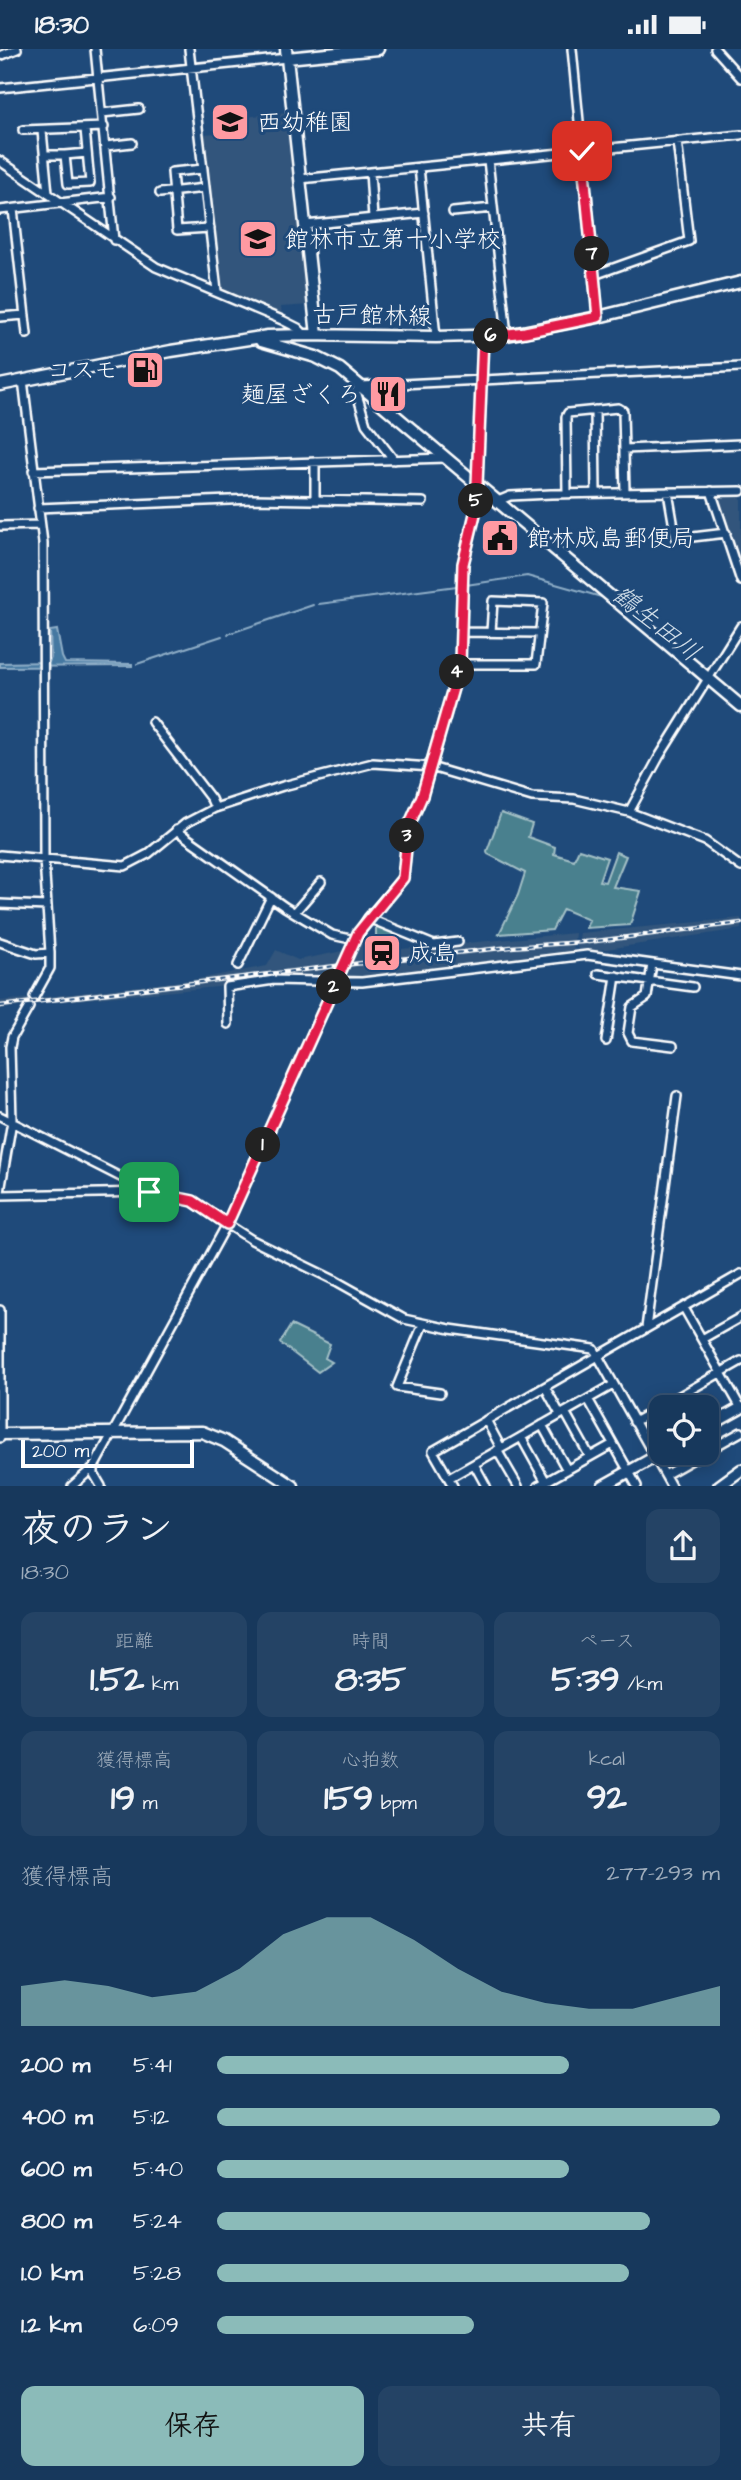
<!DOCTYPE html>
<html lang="ja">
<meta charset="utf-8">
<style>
:root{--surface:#17385c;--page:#244365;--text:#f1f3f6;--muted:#9eacbb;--line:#365272;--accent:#8bbbb9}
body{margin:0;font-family:"Architects Daughter","Klee One",sans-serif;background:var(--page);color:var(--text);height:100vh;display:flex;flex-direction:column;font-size:26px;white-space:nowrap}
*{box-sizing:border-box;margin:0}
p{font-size:23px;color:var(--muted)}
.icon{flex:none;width:38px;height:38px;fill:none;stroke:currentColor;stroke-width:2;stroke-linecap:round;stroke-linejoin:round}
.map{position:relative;height:1437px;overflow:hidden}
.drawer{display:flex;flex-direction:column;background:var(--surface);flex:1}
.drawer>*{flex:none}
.controls{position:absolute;left:649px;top:1346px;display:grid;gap:14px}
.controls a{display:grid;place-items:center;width:70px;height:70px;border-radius:14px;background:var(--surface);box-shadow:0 4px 18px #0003,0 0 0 2px var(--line);font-size:35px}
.scale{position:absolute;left:21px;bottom:18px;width:173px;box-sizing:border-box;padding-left:7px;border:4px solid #fff;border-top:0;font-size:19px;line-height:24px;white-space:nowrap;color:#fff;-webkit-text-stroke:5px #1f4a7a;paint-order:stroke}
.pin{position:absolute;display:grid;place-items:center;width:60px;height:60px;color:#fff;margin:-30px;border-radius:14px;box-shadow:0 4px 10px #0006}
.km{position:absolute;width:35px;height:35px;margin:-18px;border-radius:50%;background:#222;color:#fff;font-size:19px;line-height:35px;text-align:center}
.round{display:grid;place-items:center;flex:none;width:74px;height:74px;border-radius:14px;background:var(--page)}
.head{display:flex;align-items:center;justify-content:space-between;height:119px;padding:0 21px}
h1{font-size:38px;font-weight:700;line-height:52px}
.metrics{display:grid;grid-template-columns:repeat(3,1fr);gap:10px;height:119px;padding:7px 21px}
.metrics div{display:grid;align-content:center;border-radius:14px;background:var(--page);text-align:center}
.metrics b{font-size:35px;font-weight:700}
.metrics small{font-size:19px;font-weight:400}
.metrics p{font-size:19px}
.chart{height:196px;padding:14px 21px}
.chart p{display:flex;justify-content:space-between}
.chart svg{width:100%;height:126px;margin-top:7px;fill:var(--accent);opacity:.7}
.primary-button{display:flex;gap:14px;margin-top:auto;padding:14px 21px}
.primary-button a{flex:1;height:80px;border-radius:14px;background:var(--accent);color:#111;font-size:28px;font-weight:700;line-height:80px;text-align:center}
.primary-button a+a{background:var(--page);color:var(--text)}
ul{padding:0 21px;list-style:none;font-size:23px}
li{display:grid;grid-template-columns:112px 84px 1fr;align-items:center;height:52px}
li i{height:18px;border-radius:9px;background:var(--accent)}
.status{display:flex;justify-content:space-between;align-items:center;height:49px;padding:0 35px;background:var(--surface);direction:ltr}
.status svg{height:19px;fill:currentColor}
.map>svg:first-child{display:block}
</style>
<div class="status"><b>18:30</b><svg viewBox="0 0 49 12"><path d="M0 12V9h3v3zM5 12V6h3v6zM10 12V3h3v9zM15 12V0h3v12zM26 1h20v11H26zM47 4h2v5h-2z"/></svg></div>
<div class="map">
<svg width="741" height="1437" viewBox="0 0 741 1437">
<rect width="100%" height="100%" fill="#1f4a7a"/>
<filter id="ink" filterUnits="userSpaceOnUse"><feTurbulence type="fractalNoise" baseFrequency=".0143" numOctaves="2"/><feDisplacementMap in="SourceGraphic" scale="14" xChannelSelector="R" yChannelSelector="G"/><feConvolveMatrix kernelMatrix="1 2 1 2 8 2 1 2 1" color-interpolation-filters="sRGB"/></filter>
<g filter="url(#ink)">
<path fill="#31557b" d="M287,63L310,256L281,258L282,268L219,240L203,85L246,82L245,68Z
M716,447H741V521Z
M741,869V880L587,903L586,900L578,901L577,897L580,884Z
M575,884L573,905L407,927L343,931L341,928L356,893L372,898L400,896L401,900Z
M276,901L298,911L348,901L336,929L315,930L314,927H305L304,930L32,955L37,949L198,930L267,917Z
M32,949L27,957L0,960V952Z"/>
<path fill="#4a808e" stroke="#a4c0c6" stroke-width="2" d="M501,764L532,775L528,788L555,798L554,805L574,811L579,800L607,809L599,832L605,833L616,803L626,807L613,838L641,842L630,876L586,879L589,871L563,860L552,881L499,885L518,846L525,824L488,805L487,802Z
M376,876L393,883L392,890L376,894Z
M291,1276L330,1295L325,1309L332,1313L318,1323L280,1294Z"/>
<path fill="#4478a1" stroke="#8faec7" stroke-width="2" d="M57,581L62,608L65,614L132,615V617L0,618V614L49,613L51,609L50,582Z"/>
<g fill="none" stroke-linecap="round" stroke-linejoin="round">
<path stroke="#8faec7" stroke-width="2" d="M466,536L527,527L605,549L701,632
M319,555L457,537
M228,585L313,556
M137,615L222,587
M707,637L741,665"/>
<g stroke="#fff" stroke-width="12">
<path id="street" d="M95,0L114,191
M189,0L217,242
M572,0L598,268
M715,0L741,29
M0,7L17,0
M0,39L287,9
M102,64L139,60
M23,81L104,78
M42,82L48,144
M106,97L132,94
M45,106H65L68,135L90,134L85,80
M65,106L87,104
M488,111L507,286
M0,112L156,218L282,271L298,279L305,286
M419,118L436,288
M203,120L172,123L177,181L210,179
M370,123L373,169
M300,130L741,86
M160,144L205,139
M13,160L27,285
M0,161L111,148
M453,163L493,159
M305,176L424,164
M594,226L689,192L677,92
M0,268L25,266
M23,331L43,494L44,810L50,904V919L34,948
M595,361L596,444
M624,400L741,395
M394,411L366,375L356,342L361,337L741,318
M315,413V451
M33,422L446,409
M711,442L741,532
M668,443L676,490L726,484
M567,444L566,368L568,364L618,359L623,362L625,443
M498,452L510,447L551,445L741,442
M38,459L253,450L423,453
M0,477L40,476
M461,583L539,584
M460,615H536L543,554L493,552L491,583
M152,673L211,750L215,759
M629,763L659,708L741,577
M176,781L285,858L332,886L355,891L368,869L403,829L408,779L422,747L460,615L463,515L475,465L477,435L483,288
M0,806L125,817L148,805L186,774L215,759L283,737L373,714L431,718L532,748L574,750L629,763L705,792L741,818
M0,855L47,857
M295,863L321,833
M368,869L434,896L458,893
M355,891L227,1175L252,1191L336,1232L404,1270L450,1280L594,1300L671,1437
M0,893L36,905L50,904
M652,915L647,948L632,958L628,984L632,992L673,997
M238,916L271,848
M598,925L693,938
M228,975L227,938L274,931L362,933L587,906L741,927
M606,992L616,927
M0,1067L148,1142
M0,1143L12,1072L10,998L12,988L29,958
M0,1146L149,1143L193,1152L227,1175L94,1418V1425L101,1437
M684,1259L741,1359
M0,1261V1389
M423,1275L397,1338L440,1344
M646,1279L677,1047
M702,1290L741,1268
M545,1338L560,1365
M588,1350L637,1437
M565,1363L590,1408
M486,1371L501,1399
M634,1373L741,1312
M542,1376L567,1421
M521,1388L546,1433
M497,1401L518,1437
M707,1402L741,1383
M474,1415L486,1437
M665,1426L704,1404
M449,1429L613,1336
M72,1437L94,1418
M453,1437L433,1402L741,1225
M538,1437L613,1395"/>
</g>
<g stroke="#fff" stroke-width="15">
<path id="secondary" d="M286,0L317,286
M287,9L378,0
M261,292L316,308L340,320L741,657
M0,336L171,302L268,287L305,286L436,288L507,286L598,268L741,233
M707,1378L741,1359
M0,1385L202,1383L224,1392L293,1437
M603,1437L662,1404
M719,1437L741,1421"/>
</g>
<use href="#street" stroke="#1f4a7a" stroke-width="7"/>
<use href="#secondary" stroke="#1f4a7a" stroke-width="10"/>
<g stroke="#fff" stroke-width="4.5">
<path id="rail" d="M588,893L741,874
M0,957L344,916L511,898L597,892"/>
</g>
<use href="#rail" stroke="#1f4a7a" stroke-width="2" stroke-dasharray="5" stroke-linecap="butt"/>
</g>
</g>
<g fill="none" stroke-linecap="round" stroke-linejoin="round" filter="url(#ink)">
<g stroke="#fff" stroke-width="14">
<path id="route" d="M149,1143L193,1152L227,1175L358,884L403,829L408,779L422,747L460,615L463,515L475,465L477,435L483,288L525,283L598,268L582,102"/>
</g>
<use href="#route" stroke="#e11d48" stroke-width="9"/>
</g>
<defs>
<g id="school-square" transform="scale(2.0125)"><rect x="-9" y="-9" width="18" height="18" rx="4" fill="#ff9aa2" stroke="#1f4a7a"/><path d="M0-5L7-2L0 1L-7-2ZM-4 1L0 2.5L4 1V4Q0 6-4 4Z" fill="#111"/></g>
<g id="fuel-square" transform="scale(2.0125)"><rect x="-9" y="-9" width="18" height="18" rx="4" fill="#ff9aa2" stroke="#1f4a7a"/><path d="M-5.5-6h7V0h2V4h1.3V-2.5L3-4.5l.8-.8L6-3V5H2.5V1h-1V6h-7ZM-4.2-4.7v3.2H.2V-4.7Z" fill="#111"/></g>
<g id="restaurant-square" transform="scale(2.0125)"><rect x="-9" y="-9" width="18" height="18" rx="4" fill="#ff9aa2" stroke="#1f4a7a"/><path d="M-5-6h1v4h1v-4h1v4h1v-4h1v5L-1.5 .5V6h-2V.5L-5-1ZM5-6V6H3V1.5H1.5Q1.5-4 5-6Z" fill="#111"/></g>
<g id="civic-square" transform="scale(2.0125)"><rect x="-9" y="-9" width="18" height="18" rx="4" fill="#ff9aa2" stroke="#1f4a7a"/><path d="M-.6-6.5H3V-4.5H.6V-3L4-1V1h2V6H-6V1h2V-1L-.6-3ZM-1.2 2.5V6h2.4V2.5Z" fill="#111"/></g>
<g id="station-square" transform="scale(2.0125)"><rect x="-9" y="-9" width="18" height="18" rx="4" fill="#ff9aa2" stroke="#1f4a7a"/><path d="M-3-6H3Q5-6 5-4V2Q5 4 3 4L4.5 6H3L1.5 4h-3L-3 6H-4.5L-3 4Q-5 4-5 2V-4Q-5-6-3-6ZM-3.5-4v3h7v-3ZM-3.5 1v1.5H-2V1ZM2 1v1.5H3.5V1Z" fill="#111"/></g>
</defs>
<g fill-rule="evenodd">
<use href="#school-square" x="230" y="73"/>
<use href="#school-square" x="258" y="190"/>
<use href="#fuel-square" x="145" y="321"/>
<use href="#restaurant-square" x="388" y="345"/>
<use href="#civic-square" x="500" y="489"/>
<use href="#station-square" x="382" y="904"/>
</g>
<g text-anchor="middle" stroke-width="6" stroke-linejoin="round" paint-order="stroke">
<g font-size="24" fill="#fff" stroke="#1f4a7a" text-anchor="start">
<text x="257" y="81">西幼稚園</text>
<text x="285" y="198">館林市立第十小学校</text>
<text x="118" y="329" text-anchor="end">コスモ</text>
<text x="361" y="353" text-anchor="end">麺屋ざくろ</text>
<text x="527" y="497">館林成島郵便局</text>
<text x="409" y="912">成島</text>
</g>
<g font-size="24" fill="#fff" stroke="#1f4a7a">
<text transform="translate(372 266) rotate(1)" y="8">古戸館林線</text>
</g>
<g font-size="26" font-style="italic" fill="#d0dde8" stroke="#1f4a7a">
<text transform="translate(657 574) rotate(39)" y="9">鶴生田川</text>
</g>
</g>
</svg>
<div class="controls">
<a><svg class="icon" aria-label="locate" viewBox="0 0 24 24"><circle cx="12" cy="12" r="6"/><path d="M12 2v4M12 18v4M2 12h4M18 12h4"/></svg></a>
</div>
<div class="scale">200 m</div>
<div class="pin" style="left:149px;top:1143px;background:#1e9e55"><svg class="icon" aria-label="arrive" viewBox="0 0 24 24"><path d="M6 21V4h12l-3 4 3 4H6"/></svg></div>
<div class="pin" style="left:582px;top:102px;background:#d93025"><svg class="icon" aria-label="check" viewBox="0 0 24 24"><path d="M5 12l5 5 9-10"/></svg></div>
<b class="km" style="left:263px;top:1096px">1</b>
<b class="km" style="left:334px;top:938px">2</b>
<b class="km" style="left:407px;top:787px">3</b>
<b class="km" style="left:457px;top:623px">4</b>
<b class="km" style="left:476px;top:452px">5</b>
<b class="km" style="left:491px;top:287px">6</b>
<b class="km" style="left:592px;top:205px">7</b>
</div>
<section class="drawer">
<div class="head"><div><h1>夜のラン</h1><p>18:30</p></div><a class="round"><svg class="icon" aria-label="share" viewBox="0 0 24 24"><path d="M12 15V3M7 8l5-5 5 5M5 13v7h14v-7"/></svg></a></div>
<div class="metrics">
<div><p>距離</p><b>1.52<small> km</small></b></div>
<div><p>時間</p><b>8:35</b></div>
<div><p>ペース</p><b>5:39<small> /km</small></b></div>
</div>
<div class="metrics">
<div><p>獲得標高</p><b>19<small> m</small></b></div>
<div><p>心拍数</p><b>159<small> bpm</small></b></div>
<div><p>kcal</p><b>92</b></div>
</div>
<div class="chart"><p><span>獲得標高</span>277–293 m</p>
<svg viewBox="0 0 160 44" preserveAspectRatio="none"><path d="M0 44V30L10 28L20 30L30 34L40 32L50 24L60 12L70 6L80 6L90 14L100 24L110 32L120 36L130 38L140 38L150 34L160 30V44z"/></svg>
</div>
<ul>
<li><b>200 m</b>5:41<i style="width:70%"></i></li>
<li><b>400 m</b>5:12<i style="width:100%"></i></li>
<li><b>600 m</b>5:40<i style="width:70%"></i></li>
<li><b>800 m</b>5:24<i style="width:86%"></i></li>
<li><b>1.0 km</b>5:28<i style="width:82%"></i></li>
<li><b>1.2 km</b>6:09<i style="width:51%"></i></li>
</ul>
<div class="primary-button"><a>保存</a><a>共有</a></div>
</section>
